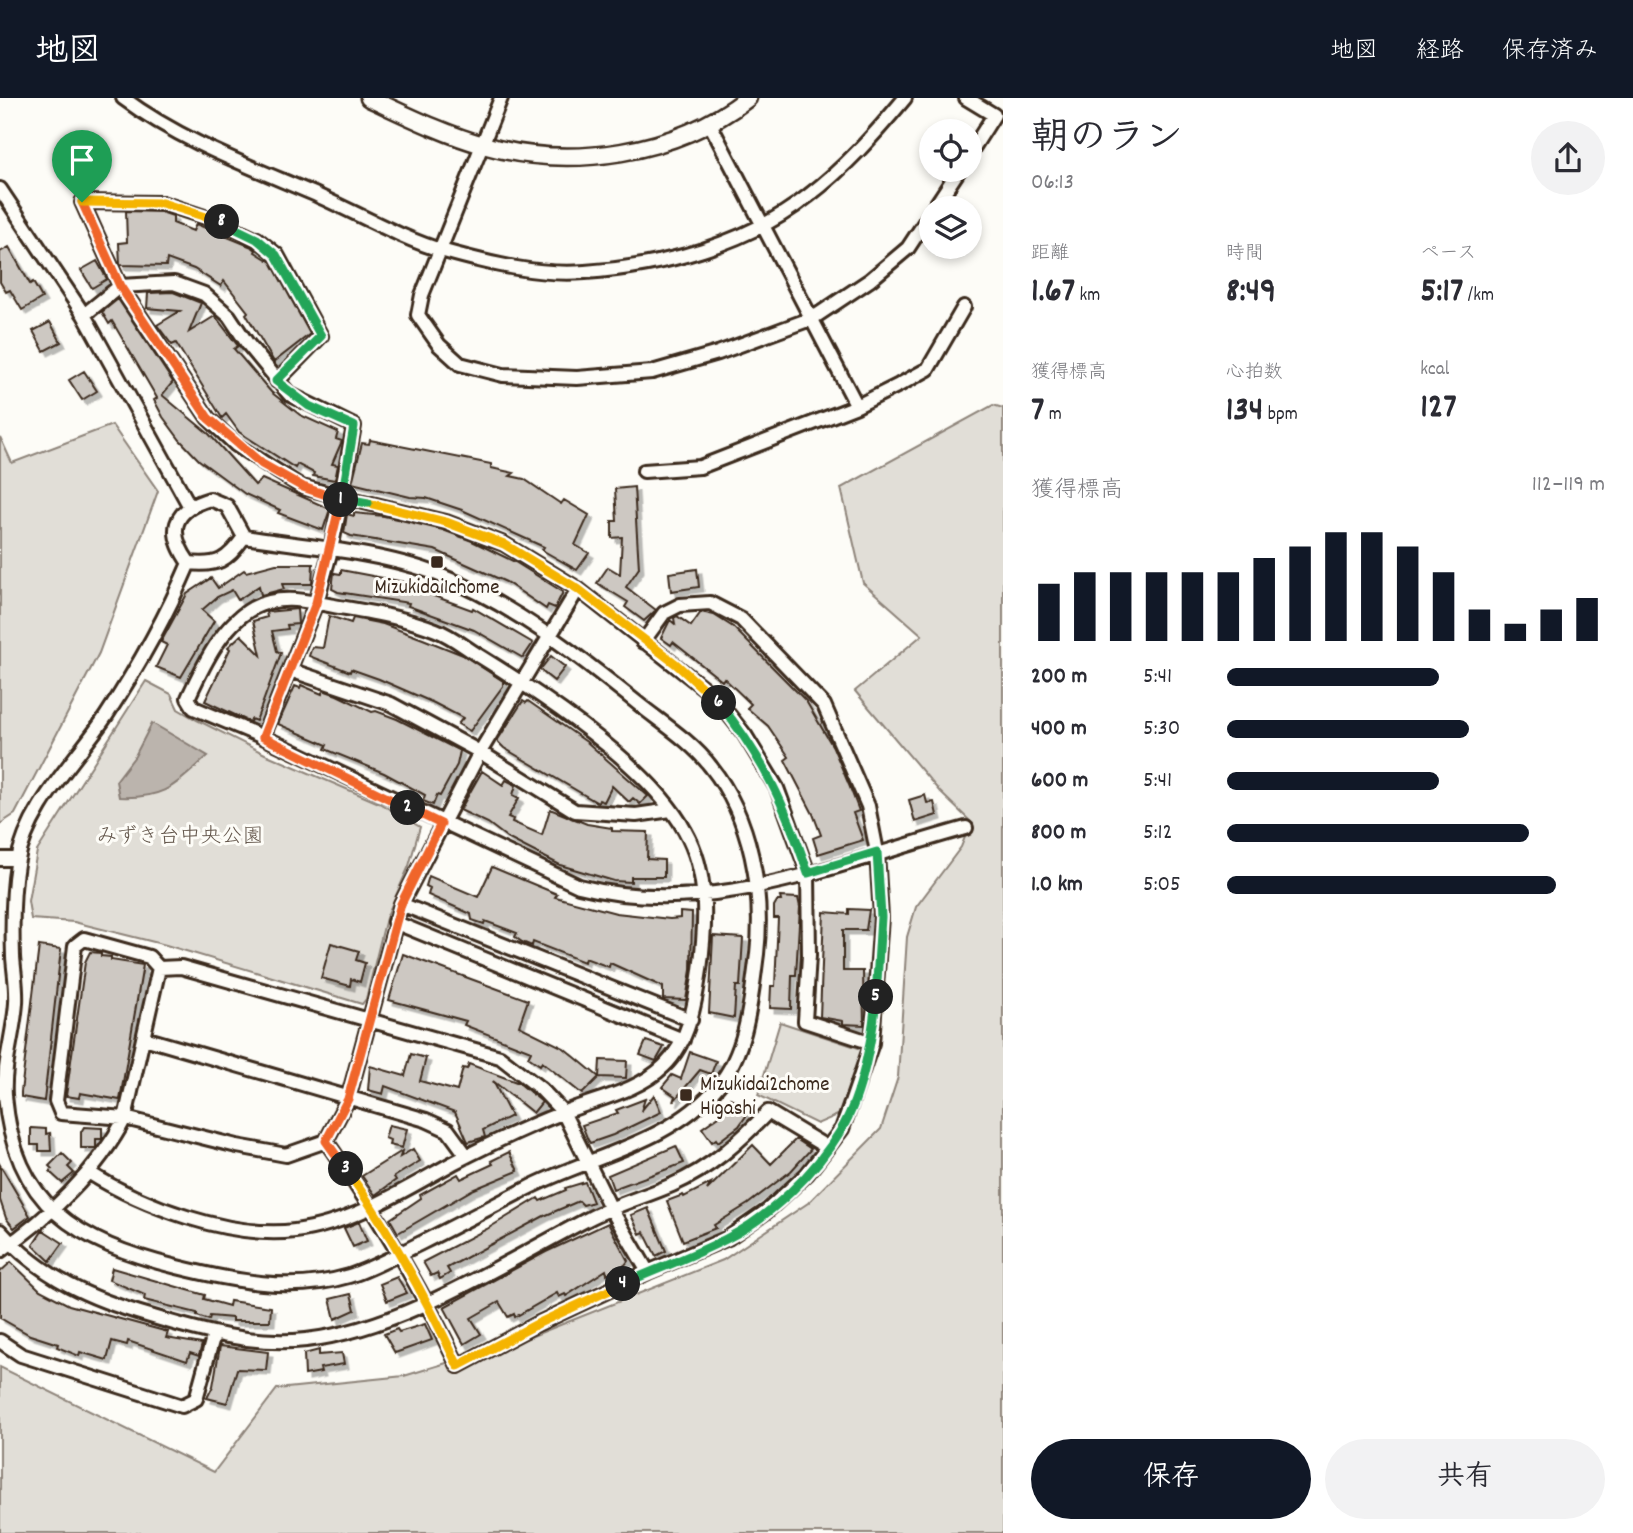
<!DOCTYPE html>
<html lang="ja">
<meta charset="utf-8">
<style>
:root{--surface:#fff;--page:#f2f2f3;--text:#2b2b33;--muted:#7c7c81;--accent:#111827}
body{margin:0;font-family:Dekko,"Klee One",sans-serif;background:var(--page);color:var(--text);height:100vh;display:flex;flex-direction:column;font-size:26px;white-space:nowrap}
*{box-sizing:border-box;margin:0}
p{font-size:23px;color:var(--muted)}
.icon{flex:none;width:38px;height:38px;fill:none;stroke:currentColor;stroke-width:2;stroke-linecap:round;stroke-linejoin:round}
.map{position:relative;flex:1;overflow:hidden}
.panel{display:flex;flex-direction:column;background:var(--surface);width:630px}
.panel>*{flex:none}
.buttons{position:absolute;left:919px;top:21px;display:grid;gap:14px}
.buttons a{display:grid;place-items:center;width:63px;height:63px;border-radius:50%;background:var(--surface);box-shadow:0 4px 10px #0003;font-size:35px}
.pin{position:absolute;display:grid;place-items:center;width:60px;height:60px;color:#fff;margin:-72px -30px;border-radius:50% 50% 50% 0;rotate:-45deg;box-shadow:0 0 7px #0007}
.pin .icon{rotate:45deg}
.km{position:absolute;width:35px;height:35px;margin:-18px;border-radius:50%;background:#222;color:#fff;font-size:19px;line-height:35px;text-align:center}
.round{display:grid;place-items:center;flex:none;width:74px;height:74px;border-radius:37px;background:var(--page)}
.overview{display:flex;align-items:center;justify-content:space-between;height:119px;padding:0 28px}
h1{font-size:38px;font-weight:700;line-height:52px}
.stats{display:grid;grid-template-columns:repeat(3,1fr);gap:10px;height:119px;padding:7px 28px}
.stats div{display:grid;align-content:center}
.stats b{font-size:35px;font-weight:700}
.stats small{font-size:19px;font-weight:400}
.stats p{font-size:19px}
.chart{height:196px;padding:14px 28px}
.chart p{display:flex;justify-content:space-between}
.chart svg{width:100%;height:126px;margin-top:7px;stroke:var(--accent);stroke-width:6}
.cta{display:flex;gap:14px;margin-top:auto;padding:14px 28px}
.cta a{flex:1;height:80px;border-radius:42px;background:var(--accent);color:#fff;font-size:28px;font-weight:700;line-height:80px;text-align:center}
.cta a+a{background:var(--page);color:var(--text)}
ul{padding:0 28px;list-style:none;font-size:23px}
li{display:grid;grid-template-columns:112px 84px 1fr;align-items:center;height:52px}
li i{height:18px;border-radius:9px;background:var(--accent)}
header{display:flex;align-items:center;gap:42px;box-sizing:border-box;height:98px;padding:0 35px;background:var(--accent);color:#fff}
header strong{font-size:33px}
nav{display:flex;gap:38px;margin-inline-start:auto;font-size:24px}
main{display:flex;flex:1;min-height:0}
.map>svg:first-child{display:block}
</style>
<header>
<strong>地図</strong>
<nav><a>地図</a><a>経路</a><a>保存済み</a></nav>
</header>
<main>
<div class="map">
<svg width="1003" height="1435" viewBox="0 0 1003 1435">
<defs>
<filter id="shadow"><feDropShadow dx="4.5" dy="4.5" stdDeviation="0" flood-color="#0004"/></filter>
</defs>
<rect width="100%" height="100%" fill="#fdfcf7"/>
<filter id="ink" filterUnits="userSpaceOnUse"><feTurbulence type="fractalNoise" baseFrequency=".0143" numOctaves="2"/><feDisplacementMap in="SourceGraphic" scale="14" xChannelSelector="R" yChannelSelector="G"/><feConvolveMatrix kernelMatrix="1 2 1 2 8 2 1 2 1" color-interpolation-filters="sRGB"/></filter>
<g filter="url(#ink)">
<path fill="#e1ded7" stroke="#8e847a" stroke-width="2" d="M993,307L1003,310V1435H0V1269L214,1374L277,1291L404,1278L525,1241L723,1162L808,1105L881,1031L898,979L907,839L916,809L961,749L971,724L940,694L855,593L922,537L863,485L841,390Z
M112,327L158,393L99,555L15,716L0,726V339L12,365Z
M146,583L171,596L178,611L197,622L265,656L379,705L420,729L409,768L386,820L366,901L362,906L166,847L74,824L31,821L28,803L37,753Z
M780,924L865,952L840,1016L817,1026L758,997Z"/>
<path fill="#bbb4ad" stroke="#887d74" stroke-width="2" d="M152,625L208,658C176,686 166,701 119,699L116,683L135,658Z"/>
<path fill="#cdc8c2" stroke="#3b2a1e" stroke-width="2" filter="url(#shadow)" d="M126,113L161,114L173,118V125L193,133L196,126L252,149L256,152L255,154L271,164L310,236L274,264L246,216L248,214L224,183L221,188L194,171L167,161L166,168L120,167L119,145L127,144Z
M9,149L30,186L33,184L42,200L22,212L10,192L6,194L0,184V154Z
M97,163L107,181L92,190L81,172Z
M173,194L201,205L189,234L215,218L238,248L234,251L271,294L300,317L338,334L336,341L342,343L332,366L338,367L335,382L313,378L314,375L297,366L295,370L239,334L226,316L222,320L176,245L172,247L157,227L180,213L147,210L148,195Z
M118,201L173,284L162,297L209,336L255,387L262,381L330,411L323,432L278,415L280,412L245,396L199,362L180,342L163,319L154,302L157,300L112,223L109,226L102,214Z
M50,224L61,244L44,253L33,233Z
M84,273L97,293L82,302L69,282Z
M370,342L491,366V370L514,375L510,378L524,381L561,406L564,402L589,417L575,447L589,455L577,472L542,452L544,449L462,412L426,400L410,399L352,385L362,345L369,346Z
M634,389L639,470L626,489L656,512L644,523L625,509L628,504L597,485L608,469L620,476L622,439L612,440V423H617L615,391Z
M354,415L384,418L443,432L472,443L515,464L563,494L555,510L548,507L546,511L506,484L435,452L351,438L344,435L347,416L354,418Z
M276,466H313L312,486H282L284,491L261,497L259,488L238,502L232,492L217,499L202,512L214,523L181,579L156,569L167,547L161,544L187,496L211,480L218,490L244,472L246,474Z
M697,471L699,489L671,493L669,475Z
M341,472L409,485L434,498L472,512L473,510L533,545L523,560L474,532L408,508L409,505L338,494L332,491L334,475L341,476Z
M297,511L298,526L287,527L288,531L272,533L277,553L281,555L256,623L251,621L250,624L205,603L230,551L228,549L241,537L261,557L253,523L267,519L266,514Z
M701,514L714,517L733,529L806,603L833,649L849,687L859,713L853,715L863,742L818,756L813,740L821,737L813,716L785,662L789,659L768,628L747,610L751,606L724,580L722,583L673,544L671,547L661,540L670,522L675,526L674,520L677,518L691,528Z
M329,518L351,525L353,520L383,526L423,541L463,557L503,583V588L470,633L458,626L463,620L434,605L379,581L351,571L350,574L309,558L312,549L323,550Z
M551,558L565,569L554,583L540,572Z
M301,587L322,596L323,592L337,597L372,614L376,613L397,621L460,653L457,667L440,698L437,697L433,707L423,703L425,697L384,675L325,651L327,647L278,626L295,588L300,590Z
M523,603L526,605L528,603L588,645L648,698L640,706L633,700L629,704L612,688L604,704L599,702L598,705L504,650L497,643Z
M482,673L503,687L506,682L516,687L513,697L519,700L508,719L513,721L512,724L542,737L550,711L587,726L612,730V733L648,734L647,761L664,762V779H631V784L614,783L560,767L509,741L488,725L460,712Z
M925,697L927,705L934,704L937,717L915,724L909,702Z
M492,769L557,796L555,799L616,815L670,821L680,820V814L692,815L691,872L686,902L663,901V889L610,865L609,869L585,860L584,864L533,844L532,848L522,844L515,839L517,835L485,823L484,826L472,822L471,816L428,797L430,790L426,788L429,778L478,799Z
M780,799L798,800L800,809L796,877H792L791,911L770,910L771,888H775L778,820H774V808L777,803H781Z
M849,811L869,812L866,832H843V873H863L864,927L843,926V923L820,919L824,814L849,816Z
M713,838L743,840L740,888H736L734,920L709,915Z
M331,845L359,853L356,862L365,865L360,884L351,881L350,888L321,880Z
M39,848L61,851L44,1003L21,999V994Z
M90,854L101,855V858L111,859V862L143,867L120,1002L80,995L79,1000L66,998L85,864Z
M403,856L528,902L519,928L564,950L599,979L582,996L542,964L540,967L528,959L531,953L464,927L466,923L389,902Z
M646,943L664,949L656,963L640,957Z
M690,954L716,963L711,976L700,972L673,1004L675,998L662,989L672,977L681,981Z
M411,956L426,960L420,983L457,993L463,970L467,971L469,966L519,985L542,1004L533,1015L493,983L511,1018L483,1032L485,1039L468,1044L455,1014L385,988L383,996L368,992L370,968L405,978Z
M600,962L627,963L626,980L599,979Z
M654,997L661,1014L613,1037L590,1045L588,1042L582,1027L618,1015L616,1012L645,1001L641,1013Z
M730,1000L751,1011L739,1028L718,1044L716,1041L712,1044L702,1030L723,1015Z
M389,1027L407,1031L402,1050L389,1047L390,1042L385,1040Z
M84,1029L102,1030V1041H96V1050H81V1034Z
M31,1030L46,1031V1036L50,1035L51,1053H39V1047H31Z
M796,1041L811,1051L791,1073L748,1106L714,1127L716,1130L683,1143L667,1103L683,1097L684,1099L711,1085L707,1092L753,1047L771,1066Z
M676,1048L684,1065L613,1091L608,1077Z
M413,1051L420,1063L394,1079L396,1082L375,1097L362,1078L402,1053L400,1059Z
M509,1054L518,1073L472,1092L398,1135L390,1121L421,1100L420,1097L458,1076L461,1081L493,1066L491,1063Z
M62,1055L72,1065L68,1069L74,1075L62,1085L50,1074L52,1071L49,1068Z
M0,1067L30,1118L14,1130L6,1120L0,1102Z
M585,1084L593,1104L583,1107L579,1103L544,1118L447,1170L450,1175L440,1181L437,1175L431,1178L423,1164L487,1131L538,1100L540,1103L566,1092L565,1090Z
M648,1110L666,1153L656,1158L644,1134L640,1136L631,1117Z
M359,1124L367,1143L353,1149L344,1130Z
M608,1125L628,1163L625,1167L607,1176L606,1172L566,1198L565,1196L559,1199L557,1195L515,1219L514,1216L508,1219L499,1204L471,1220L481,1236L464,1246L444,1209L546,1154Z
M43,1132L63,1145L50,1163L33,1147Z
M11,1164L40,1192L69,1207L168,1234L166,1240L202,1246L199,1258L190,1255L187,1263L128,1243L127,1247L112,1243L107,1262L80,1254L79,1258L57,1249L58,1246L30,1237L0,1220V1174Z
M112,1170L205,1197L204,1201L229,1208L230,1203L271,1209L270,1223H232V1220L210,1218L209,1222L197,1218V1215L144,1202L145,1197L109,1182Z
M397,1179L407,1195L387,1203L380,1186Z
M351,1196L355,1212L335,1221L330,1201Z
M425,1226L432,1242L395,1255L384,1236L397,1231L399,1234Z
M220,1248L268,1254L266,1272L237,1271L227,1305L207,1300L213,1288Z
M319,1252V1257L342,1255L344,1266L320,1270L321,1274L305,1277L304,1256Z"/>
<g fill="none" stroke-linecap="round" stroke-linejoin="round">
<g stroke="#3b2a1e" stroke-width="18">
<path id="minor" d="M123,0C179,42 249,68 312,95C353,113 402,141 444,153C487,165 539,178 585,174C661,169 748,146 808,98C845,70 875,36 905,0
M501,0L422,197L418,217L439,247L460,266L503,277L577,280L652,274L718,255L813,220L870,182L908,150L931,115
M966,0L994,17L970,55
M710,26L857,308
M0,91L84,217L189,407
M934,110L959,72
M84,217L120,188L174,185L204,196L229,218L247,245L289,296L354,328L331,452L316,505L263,639
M277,283L321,238L277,157L257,141L220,124L162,105L82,104L120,188L208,320L236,347L302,389L446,424L504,446L578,491L714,598L745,637L777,690L808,775L809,857L805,923L872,945
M644,373L700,369L857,308L899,287L928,271L964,209
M210,401L227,408L244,439C227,463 218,468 189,465C167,434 172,412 210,401Z
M189,465C166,519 138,569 106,618C75,664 27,709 17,766C12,796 12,828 13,859C14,874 17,889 16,905C14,935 3,967 5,997C14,1108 77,1144 177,1169C233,1183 292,1195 349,1178C375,1170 398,1156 423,1144C457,1127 491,1109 526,1091C589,1058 670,1046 718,988C748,952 751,900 757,856C764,794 751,719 711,669C693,645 664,626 641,608C579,558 512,505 437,476C382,454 303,448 244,439
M290,572L391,606L480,654L575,713L636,717L671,712
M0,761H18
M401,806L691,922
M394,824L683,942
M159,870L125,1020L237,1048L286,1057L326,1043C378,1116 419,1186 458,1268L537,1226L648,1174
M144,940L426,1022L448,1032L467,1058
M326,1043L348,1001L401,806L480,654L578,491
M88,1074C142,1108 230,1141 295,1133C351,1126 404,1092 453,1065C488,1047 525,1029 562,1015C596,1001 637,994 664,968C689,944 695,906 700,872C706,826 709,775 685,733C650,668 544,598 481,559C466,550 452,538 436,532C403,519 368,514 334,508C306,503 280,496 253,510C221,528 203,568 188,600L194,610L263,639L579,788C709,822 841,764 966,730
M0,1133C42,1180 91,1201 150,1218C200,1233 253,1248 306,1242C402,1231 503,1165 588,1121C615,1107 644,1099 672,1087C711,1070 739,1044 768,1014L828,1050
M0,1153C49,1120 98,1072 125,1020L61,1015L56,1003L75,848L84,841L149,859L159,870L181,869L500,959L541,991L563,1014L610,1109L648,1174L728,1140L767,1113L807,1076L842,1031L872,945L881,819L877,754L868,708L824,607L741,521L710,505L680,507L664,515L643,544
M0,1243L21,1257L182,1308L196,1301L214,1236"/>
</g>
<g stroke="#3b2a1e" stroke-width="21">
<path id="tertiary" d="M369,0C406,17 444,36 483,47C570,72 675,57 748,0"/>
</g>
<use href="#minor" stroke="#fdfcf7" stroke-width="12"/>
<use href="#tertiary" stroke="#fdfcf7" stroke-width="16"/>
</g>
</g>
<g fill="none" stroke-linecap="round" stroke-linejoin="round" filter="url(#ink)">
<g stroke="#fff" stroke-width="14">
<path id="split-1" d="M82,104L120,188L208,320L262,366L303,389L341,402"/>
</g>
<g stroke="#fff" stroke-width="14">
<path id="split-2" d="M341,402L316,505L263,639L408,710"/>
</g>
<g stroke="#fff" stroke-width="14">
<path id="split-3" d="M346,1071L326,1043L348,1001L401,806L441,726L408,710"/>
</g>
<g stroke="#fff" stroke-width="14">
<path id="split-4" d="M346,1071C390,1133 426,1200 458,1268L537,1226L623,1186"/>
</g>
<g stroke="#fff" stroke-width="14">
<path id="split-5" d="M623,1186C657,1171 693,1158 726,1141C770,1119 816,1074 841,1032C862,998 873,938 876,899"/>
</g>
<g stroke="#fff" stroke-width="14">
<path id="split-6" d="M719,605C764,661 785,707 808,775L877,754L881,819L876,899"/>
</g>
<g stroke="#fff" stroke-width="14">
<path id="split-7" d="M368,405L446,424L504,446L578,491L676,566L719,605"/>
</g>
<g stroke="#fff" stroke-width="14">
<path id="split-8" d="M222,124L257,141L276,157L321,238L276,283L309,308L354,328L342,400L368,405"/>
</g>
<g stroke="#fff" stroke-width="14">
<path id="split-9" d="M82,104L162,105L222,124"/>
</g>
<use href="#split-1" stroke="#f0652b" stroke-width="9"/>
<use href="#split-2" stroke="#f0652b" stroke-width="9"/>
<use href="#split-3" stroke="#f0652b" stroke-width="9"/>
<use href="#split-4" stroke="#f5b400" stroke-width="9"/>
<use href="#split-5" stroke="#22a559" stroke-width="9"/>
<use href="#split-6" stroke="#22a559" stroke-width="9"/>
<use href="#split-7" stroke="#f5b400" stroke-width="9"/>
<use href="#split-8" stroke="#22a559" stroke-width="9"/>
<use href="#split-9" stroke="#f5b400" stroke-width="9"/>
</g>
<g fill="#3b2a1e" stroke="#fdfcf7" stroke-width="2.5">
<rect x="430" y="457" width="14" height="14" rx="3.5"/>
<rect x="679" y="990" width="14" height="14" rx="3.5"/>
</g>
<g text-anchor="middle" stroke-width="6" stroke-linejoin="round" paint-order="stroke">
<g font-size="21" fill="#3b2a1e" stroke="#fdfcf7">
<text x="437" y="495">Mizukidai1chome</text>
<text x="700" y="992" text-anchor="start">Mizukidai2chome<tspan x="700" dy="24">Higashi</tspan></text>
</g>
<g font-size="21" fill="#64574c" stroke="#fdfcf7">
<text x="180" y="744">みずき台中央公園</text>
</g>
</g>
</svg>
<div class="buttons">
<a><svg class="icon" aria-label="locate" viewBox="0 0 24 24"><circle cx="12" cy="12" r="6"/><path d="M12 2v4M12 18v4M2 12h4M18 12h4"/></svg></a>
<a><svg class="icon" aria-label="layers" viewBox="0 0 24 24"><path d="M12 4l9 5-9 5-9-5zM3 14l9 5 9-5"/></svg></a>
</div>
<div class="pin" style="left:82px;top:104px;background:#1e9e55"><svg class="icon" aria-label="arrive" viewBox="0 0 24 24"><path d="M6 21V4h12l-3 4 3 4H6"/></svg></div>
<b class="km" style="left:341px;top:402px">1</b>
<b class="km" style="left:408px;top:710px">2</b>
<b class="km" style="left:346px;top:1071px">3</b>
<b class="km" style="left:623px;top:1186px">4</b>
<b class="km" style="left:876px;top:899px">5</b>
<b class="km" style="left:719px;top:605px">6</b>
<b class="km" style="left:222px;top:124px">8</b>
</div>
<section class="panel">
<div class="overview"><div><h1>朝のラン</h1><p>06:13</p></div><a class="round"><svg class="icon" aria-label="share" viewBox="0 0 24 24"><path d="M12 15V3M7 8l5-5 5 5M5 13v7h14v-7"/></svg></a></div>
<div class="stats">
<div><p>距離</p><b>1.67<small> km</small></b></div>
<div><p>時間</p><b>8:49</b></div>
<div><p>ペース</p><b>5:17<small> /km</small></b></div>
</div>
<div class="stats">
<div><p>獲得標高</p><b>7<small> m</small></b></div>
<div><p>心拍数</p><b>134<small> bpm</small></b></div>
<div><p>kcal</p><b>127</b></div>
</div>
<div class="chart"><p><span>獲得標高</span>112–119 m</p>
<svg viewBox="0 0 160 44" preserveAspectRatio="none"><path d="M5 44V24M15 44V20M25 44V20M35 44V20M45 44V20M55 44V20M65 44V15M75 44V11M85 44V6M95 44V6M105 44V11M115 44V20M125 44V33M135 44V38M145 44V33M155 44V29"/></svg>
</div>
<ul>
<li><b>200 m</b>5:41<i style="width:56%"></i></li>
<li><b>400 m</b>5:30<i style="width:64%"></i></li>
<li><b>600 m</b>5:41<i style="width:56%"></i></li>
<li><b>800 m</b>5:12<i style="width:80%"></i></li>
<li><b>1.0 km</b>5:05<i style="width:87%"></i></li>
</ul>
<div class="cta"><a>保存</a><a>共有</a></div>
</section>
</main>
